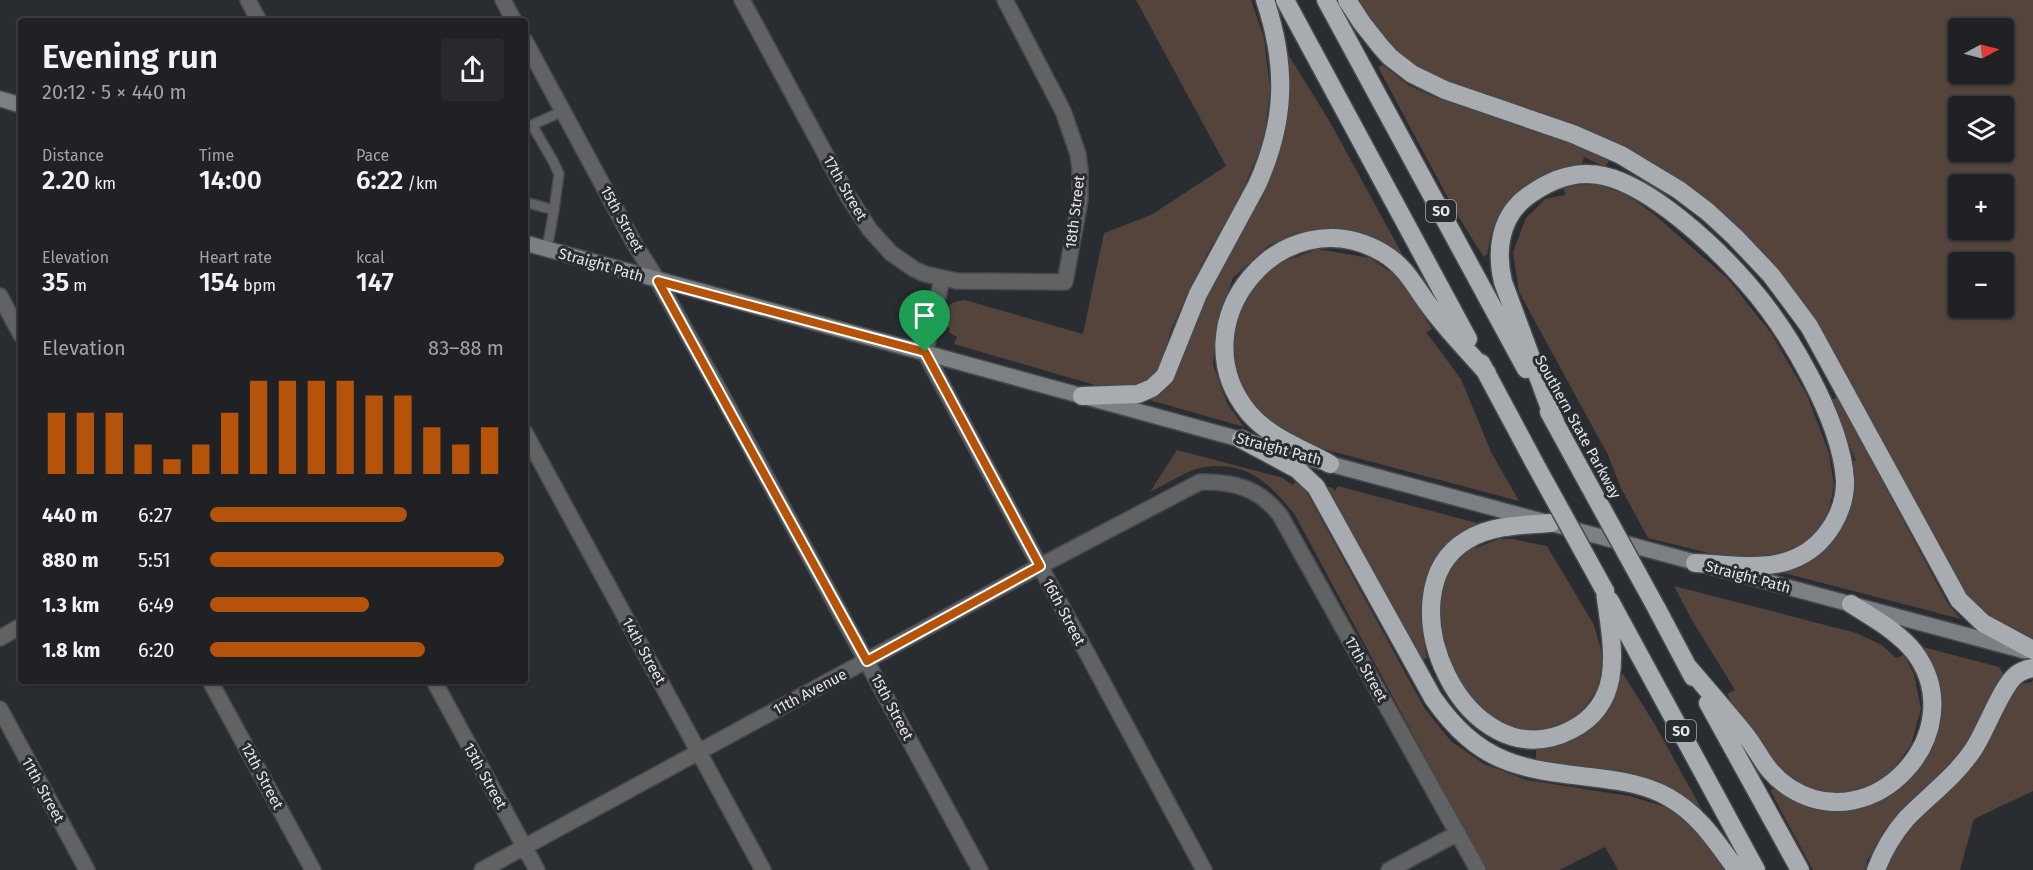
<!DOCTYPE html>
<meta charset="utf-8">
<style>
:root{--surface:#1f2124;--page:#27292c;--text:#f1f3f6;--muted:#a1a3a6;--line:#3c3e41;--accent:#b45309}
body{margin:0;font-family:"Fira Sans",sans-serif;background:var(--page);color:var(--text);height:100vh;display:flex;flex-direction:column;font-size:22px;white-space:nowrap}
*{box-sizing:border-box;margin:0}
p{font-size:20px;color:var(--muted)}
.icon{flex:none;width:33px;height:33px;fill:none;stroke:currentColor;stroke-width:2;stroke-linecap:round;stroke-linejoin:round}
.map{position:relative;flex:1;overflow:hidden}
.panel{position:absolute;left:18px;top:18px;width:510px;height:666px;display:flex;flex-direction:column;background:var(--surface);border-radius:6px;box-shadow:0 2px 4px #0004,0 0 0 2px var(--line)}
.panel>*{flex:none}
.needle{width:39px;rotate:83deg}
.fabs{position:absolute;left:1948px;top:18px;display:grid;gap:12px}
.fabs a{display:grid;place-items:center;width:66px;height:66px;border-radius:6px;background:var(--surface);box-shadow:0 2px 4px #0004,0 0 0 2px var(--line);font-size:30px}
.pin{position:absolute;display:grid;place-items:center;width:51px;height:51px;color:#fff;margin:-62px -26px;border-radius:50% 50% 50% 0;rotate:-45deg;box-shadow:0 0 6px #0007}
.pin .icon{rotate:45deg}
.round{display:grid;place-items:center;flex:none;width:63px;height:63px;border-radius:6px;background:var(--page)}
.headline{display:flex;align-items:center;justify-content:space-between;height:102px;padding:0 24px}
h1{font-size:33px;font-weight:600;line-height:45px}
.figures{display:grid;grid-template-columns:repeat(3,1fr);gap:9px;height:102px;padding:6px 24px}
.figures div{display:grid;align-content:center}
.figures b{font-size:26px;font-weight:600}
.figures small{font-size:16px;font-weight:400}
.figures p{font-size:16px}
.chart{height:168px;padding:12px 24px}
.chart p{display:flex;justify-content:space-between}
.chart svg{width:100%;height:108px;margin-top:6px;stroke:var(--accent);stroke-width:6}
ul{padding:0 24px;list-style:none;font-size:20px}
li{display:grid;grid-template-columns:96px 72px 1fr;align-items:center;height:45px}
li i{height:15px;border-radius:8px;background:var(--accent)}
.map>svg:first-child{display:block}
</style>
<div class="map">
<svg width="2033" height="870" viewBox="0 0 2033 870">
<rect width="100%" height="100%" fill="#292c30"/>
<path fill="#55443c" fill-rule="evenodd" d="M1136,0H1251L1264,38L1270,89L1264,140L1232,216L1212,245L1191,285L1171,330L1159,370L1149,383L1115,391L954,344L957,337L950,333L949,328L943,323C947,307 947,302 965,300L1083,334L1104,233L1151,215L1226,166Z
M1356,0H2033V638C1994,628 1979,614 1955,583L1806,306L1759,252L1693,193L1418,68L1385,41ZM1959,28H2004V74H1959ZM1959,106H2004V152H1959ZM1959,184H2004V230H1959ZM1959,262H2004V308H1959Z
M1286,51L1330,122L1402,254L1397,258L1313,232L1269,245L1233,278L1216,327L1213,365L1227,403L1244,427L1146,399L1265,187Z
M1383,65L1408,85L1439,99L1560,139L1609,161L1605,167L1584,157L1581,168L1538,178L1506,204L1491,234L1487,255L1483,256L1456,213L1378,67Z
M1597,184L1627,195L1655,215L1727,278L1771,333L1807,395L1829,453L1834,486L1828,514L1812,537L1791,553L1765,561L1725,557L1648,538L1620,486L1608,455L1519,292L1513,252L1526,218L1545,199L1565,195L1563,186Z
M1318,249L1370,258L1401,279L1432,329L1426,332L1461,379L1491,452L1519,501L1297,442L1267,422L1241,392L1229,346L1242,301L1274,265Z
M1837,397L1948,604L1961,619L1780,572C1795,564 1814,557 1826,547C1851,525 1850,491 1848,460L1856,461L1830,401Z
M1177,450L1283,478L1292,485L1297,481L1306,491L1425,709L1451,741L1484,764L1527,780L1630,796L1669,808L1698,831L1726,870H1618L1605,847L1559,870H1486L1295,515C1270,483 1245,459 1201,468C1188,470 1163,486 1150,492Z
M1325,486L1333,488L1335,491L1338,486L1488,526L1475,529L1473,525L1466,529L1467,532C1459,537 1449,542 1443,549C1417,579 1419,621 1427,658L1418,662Z
M1499,539H1512L1547,546L1594,625L1603,657L1598,688L1579,716L1547,732L1514,731L1488,717L1455,680L1439,632L1442,581L1461,551L1472,544L1476,548Z
M1674,586L1856,633L1882,645L1896,658L1904,655L1914,674L1921,709L1911,745L1891,772L1865,790L1836,794L1809,791L1763,758L1727,694L1735,690L1692,620Z
M1919,646L1999,667L2003,673V679L1959,756L1887,827L1867,861L1865,870H1813L1770,790L1775,788L1796,801L1819,809H1851L1884,799L1911,777L1925,757Z
M1623,674L1654,723L1707,819L1682,800L1536,765V748C1587,735 1605,728 1619,675Z
M2033,679V791L1974,819L1960,870H1883L1900,838L1976,763L1996,726L2008,692L2020,684L2032,682Z"/>
<g fill="none" stroke-linecap="round" stroke-linejoin="round">
<g stroke="#474a4d" stroke-width="12">
<path id="lane" d="M525,202L554,210L559,174L553,161L532,125L563,111
M547,249L554,210"/>
</g>
<g stroke="#474a4d" stroke-width="18">
<path id="street" d="M248,0L259,21
M503,0L514,21
M742,0L848,196L870,230L891,253L914,269L925,274L957,281L1065,282L1080,200V170L1078,154L1063,111L1005,0
M525,41L634,243L658,281L720,392L980,870
M942,279L925,353L1204,870
M0,296L21,335
M525,433L763,870
M0,638L21,626
M210,681L313,870
M434,681L537,870
M0,709L87,870
M482,870L1040,566L1200,482C1233,481 1259,488 1280,515L1478,870
M1389,870L1458,833"/>
</g>
<g stroke="#474a4d" stroke-width="18">
<path id="secondary" d="M0,99L21,105
M525,243L1330,464L2025,651"/>
</g>
<g stroke="#474a4d" stroke-width="21">
<path id="highway" d="M1285,0L1468,339
M1326,0L1526,369
M1347,0L1362,23L1381,47L1390,57L1412,74L1445,90L1573,134L1621,155L1679,190L1708,212L1735,237L1771,275L1809,326L1959,600L1983,623L2033,650
M1481,363L1535,464
M1082,396L1138,394L1152,388L1165,376L1198,294L1257,185C1286,121 1287,66 1265,0
M1549,412L1590,487
M1555,422L1503,282C1496,253 1499,220 1524,199C1547,181 1574,169 1604,176C1652,187 1715,246 1747,283C1787,328 1841,419 1845,480C1846,511 1826,544 1798,557C1767,572 1729,564 1695,563
M1241,439L1297,469L1316,487L1433,698C1481,766 1521,769 1598,778C1622,781 1647,785 1668,797C1700,815 1716,842 1737,870
M1330,464C1303,449 1269,437 1249,413C1175,324 1282,194 1383,253C1405,266 1414,285 1428,304C1445,328 1467,350 1487,373
M1551,523C1522,525 1492,525 1467,540C1380,592 1465,784 1571,730C1628,701 1611,642 1605,591
M1610,601L1756,870
M1657,609L1693,677
M1688,667C1707,689 1726,711 1744,733C1761,754 1764,771 1790,788C1874,841 1973,732 1915,653C1899,632 1873,618 1851,604
M1708,703L1800,870
M1876,870C1883,851 1893,834 1906,819C1928,796 1955,777 1973,750C1986,731 2001,687 2016,675C2021,671 2027,669 2033,668"/>
</g>
<use href="#lane" stroke="#606264" stroke-width="9"/>
<use href="#street" stroke="#606264" stroke-width="15"/>
<use href="#secondary" stroke="#7d8083" stroke-width="15"/>
<use href="#highway" stroke="#a8acb0" stroke-width="18"/>
<g stroke="#474a4d" stroke-width="21" stroke-linecap="butt">
<path id="highway-bridge" d="M1535,464L1605,591
M1590,487L1657,609"/>
</g>
<use href="#highway-bridge" stroke="#a8acb0" stroke-width="18"/>
</g>
<g fill="none" stroke-linecap="round" stroke-linejoin="round">
<g stroke="#fff" stroke-width="12">
<path id="route" d="M658,281L925,352L1040,566L867,661Z"/>
</g>
<use href="#route" stroke="#b45309" stroke-width="8"/>
</g>
<g text-anchor="middle" stroke-width="6" stroke-linejoin="round" paint-order="stroke">
<g fill="#292c30" stroke="#abaeb0" stroke-width="1.5">
<rect x="1426" y="200" width="30" height="22" rx="4.5"/>
<rect x="1666" y="720" width="30" height="22" rx="4.5"/>
</g>
<g font-size="14" font-weight="bold" fill="#e3e5e7">
<text x="1441" y="216">SO</text>
<text x="1681" y="736">SO</text>
</g>
<g font-size="15" fill="#e3e5e7" stroke="#292c30">
<text transform="translate(845 188) rotate(60)" y="5">17th Street</text>
<text transform="translate(1075 212) rotate(-83)" y="5">18th Street</text>
<text transform="translate(622 219) rotate(61)" y="5">15th Street</text>
<text transform="translate(601 265) rotate(16)" y="5">Straight Path</text>
<text transform="translate(1578 427) rotate(61)" y="5">Southern State Parkway</text>
<text transform="translate(1279 449) rotate(15)" y="5">Straight Path</text>
<text transform="translate(1748 577) rotate(15)" y="5">Straight Path</text>
<text transform="translate(1064 612) rotate(62)" y="5">16th Street</text>
<text transform="translate(644 651) rotate(61)" y="5">14th Street</text>
<text transform="translate(1366 669) rotate(61)" y="5">17th Street</text>
<text transform="translate(810 692) rotate(-28)" y="5">11th Avenue</text>
<text transform="translate(892 707) rotate(62)" y="5">15th Street</text>
<text transform="translate(262 776) rotate(62)" y="5">12th Street</text>
<text transform="translate(485 776) rotate(61)" y="5">13th Street</text>
<text transform="translate(43 790) rotate(61)" y="5">11th Street</text>
</g>
</g>
</svg>
<div class="fabs">
<a><svg class="needle" viewBox="-14 -14 28 28"><path d="M0-13l5 13h-10z" fill="#e53935"/><path d="M0 13l5-13h-10z" fill="#a1a3a6"/></svg></a>
<a><svg class="icon" aria-label="layers" viewBox="0 0 24 24"><path d="M12 4l9 5-9 5-9-5zM3 14l9 5 9-5"/></svg></a>
<a>+</a>
<a>−</a>
</div>
<div class="pin" style="left:925px;top:352px;background:#1e9e55"><svg class="icon" aria-label="arrive" viewBox="0 0 24 24"><path d="M6 21V4h12l-3 4 3 4H6"/></svg></div>
<section class="panel">
<div class="headline"><div><h1>Evening run</h1><p>20:12 · 5 × 440 m</p></div><a class="round"><svg class="icon" aria-label="share" viewBox="0 0 24 24"><path d="M12 15V3M7 8l5-5 5 5M5 13v7h14v-7"/></svg></a></div>
<div class="figures">
<div><p>Distance</p><b>2.20<small> km</small></b></div>
<div><p>Time</p><b>14:00</b></div>
<div><p>Pace</p><b>6:22<small> /km</small></b></div>
</div>
<div class="figures">
<div><p>Elevation</p><b>35<small> m</small></b></div>
<div><p>Heart rate</p><b>154<small> bpm</small></b></div>
<div><p>kcal</p><b>147</b></div>
</div>
<div class="chart"><p><span>Elevation</span>83–88 m</p>
<svg viewBox="0 0 160 44" preserveAspectRatio="none"><path d="M5 44V19M15 44V19M25 44V19M35 44V32M45 44V38M55 44V32M65 44V19M75 44V6M85 44V6M95 44V6M105 44V6M115 44V12M125 44V12M135 44V25M145 44V32M155 44V25"/></svg>
</div>
<ul>
<li><b>440 m</b>6:27<i style="width:67%"></i></li>
<li><b>880 m</b>5:51<i style="width:100%"></i></li>
<li><b>1.3 km</b>6:49<i style="width:54%"></i></li>
<li><b>1.8 km</b>6:20<i style="width:73%"></i></li>
</ul>
</section>
</div>
